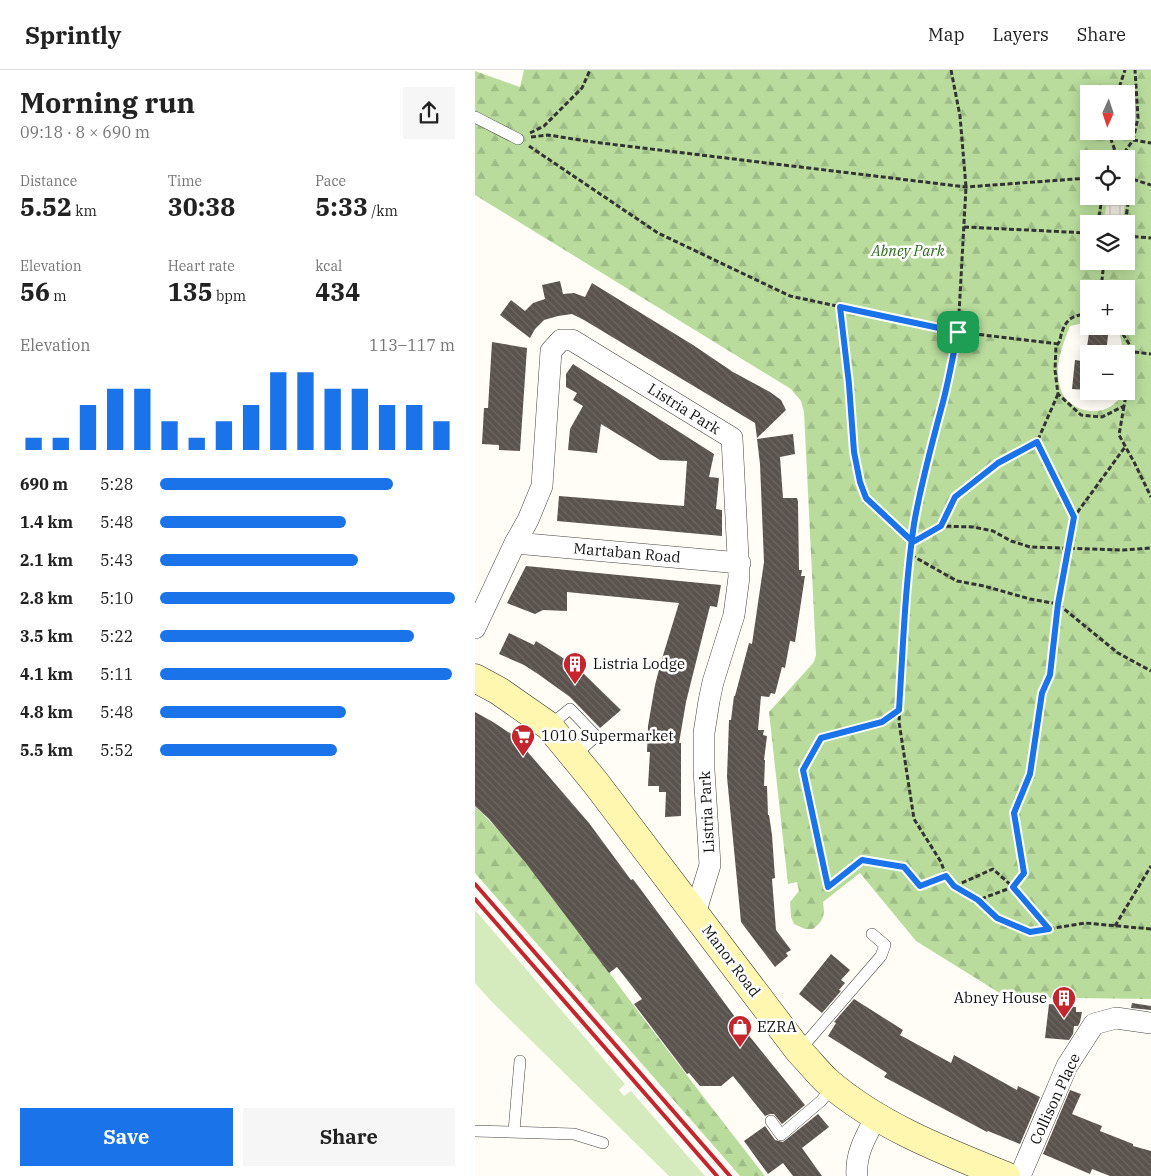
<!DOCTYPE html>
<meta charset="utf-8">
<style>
:root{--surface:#fff;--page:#f6f6f6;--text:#222;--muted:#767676;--line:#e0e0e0;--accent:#1a73e8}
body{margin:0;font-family:"IBM Plex Serif",serif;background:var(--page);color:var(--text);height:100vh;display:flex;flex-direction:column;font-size:19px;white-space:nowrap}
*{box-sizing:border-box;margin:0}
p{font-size:16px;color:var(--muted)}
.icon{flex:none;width:28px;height:28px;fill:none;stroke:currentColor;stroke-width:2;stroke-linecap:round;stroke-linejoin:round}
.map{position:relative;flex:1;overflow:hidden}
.details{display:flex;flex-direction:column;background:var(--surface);width:475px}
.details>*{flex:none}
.needle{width:32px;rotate:183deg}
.fabs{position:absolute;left:605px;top:15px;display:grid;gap:10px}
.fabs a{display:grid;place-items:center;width:55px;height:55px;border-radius:0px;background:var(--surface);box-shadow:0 2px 12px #0003;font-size:25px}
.pin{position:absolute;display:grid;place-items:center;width:42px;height:42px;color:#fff;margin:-21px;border-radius:10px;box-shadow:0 2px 8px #0006}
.round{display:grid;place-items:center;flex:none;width:52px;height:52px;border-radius:0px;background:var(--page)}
.head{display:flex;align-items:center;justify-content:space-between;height:85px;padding:0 20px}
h1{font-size:28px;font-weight:700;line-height:38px}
.stats{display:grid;grid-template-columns:repeat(3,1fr);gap:8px;height:85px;padding:5px 20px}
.stats div{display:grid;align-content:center}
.stats b{font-size:25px;font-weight:700}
.stats small{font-size:14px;font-weight:400}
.stats p{font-size:14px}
.chart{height:140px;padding:10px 20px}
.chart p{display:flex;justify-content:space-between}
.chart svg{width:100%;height:90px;margin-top:5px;stroke:var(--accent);stroke-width:6}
.primary-button{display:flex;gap:10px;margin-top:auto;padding:10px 20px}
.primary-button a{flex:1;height:58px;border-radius:0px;background:var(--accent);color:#fff;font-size:20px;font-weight:700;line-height:58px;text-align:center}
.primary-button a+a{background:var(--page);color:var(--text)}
ul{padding:0 20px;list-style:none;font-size:16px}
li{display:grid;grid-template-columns:80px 60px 1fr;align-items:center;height:38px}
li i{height:12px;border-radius:6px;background:var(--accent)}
header{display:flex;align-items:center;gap:30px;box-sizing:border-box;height:70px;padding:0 25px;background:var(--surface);border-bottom:1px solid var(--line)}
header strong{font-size:24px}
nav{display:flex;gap:28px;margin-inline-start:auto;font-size:18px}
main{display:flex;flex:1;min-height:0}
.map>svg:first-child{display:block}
</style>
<header>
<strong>Sprintly</strong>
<nav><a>Map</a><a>Layers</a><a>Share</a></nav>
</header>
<main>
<section class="details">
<div class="head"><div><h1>Morning run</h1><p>09:18 · 8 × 690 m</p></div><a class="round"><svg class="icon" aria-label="share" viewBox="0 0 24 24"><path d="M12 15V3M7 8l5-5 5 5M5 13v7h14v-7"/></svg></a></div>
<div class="stats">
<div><p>Distance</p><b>5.52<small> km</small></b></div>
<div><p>Time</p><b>30:38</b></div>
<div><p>Pace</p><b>5:33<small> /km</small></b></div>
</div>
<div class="stats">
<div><p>Elevation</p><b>56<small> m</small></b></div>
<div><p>Heart rate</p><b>135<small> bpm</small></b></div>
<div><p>kcal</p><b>434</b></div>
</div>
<div class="chart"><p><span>Elevation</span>113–117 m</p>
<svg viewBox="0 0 160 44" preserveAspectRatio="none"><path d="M5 44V38M15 44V38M25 44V22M35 44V14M45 44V14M55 44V30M65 44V38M75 44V30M85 44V22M95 44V6M105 44V6M115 44V14M125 44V14M135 44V22M145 44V22M155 44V30"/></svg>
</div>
<ul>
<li><b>690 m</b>5:28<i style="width:79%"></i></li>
<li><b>1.4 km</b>5:48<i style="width:63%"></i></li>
<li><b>2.1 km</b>5:43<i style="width:67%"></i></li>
<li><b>2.8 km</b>5:10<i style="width:100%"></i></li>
<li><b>3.5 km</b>5:22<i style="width:86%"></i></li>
<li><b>4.1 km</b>5:11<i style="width:99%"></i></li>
<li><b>4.8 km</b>5:48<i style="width:63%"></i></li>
<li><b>5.5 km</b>5:52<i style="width:60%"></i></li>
</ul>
<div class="primary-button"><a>Save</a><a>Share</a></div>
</section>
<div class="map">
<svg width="676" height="1106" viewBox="0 0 676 1106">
<defs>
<pattern id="forest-firs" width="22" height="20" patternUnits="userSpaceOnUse" patternTransform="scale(1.25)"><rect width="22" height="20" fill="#b9dc9c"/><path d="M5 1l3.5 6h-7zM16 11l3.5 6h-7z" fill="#9ebc85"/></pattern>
<pattern id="plaza-grid" width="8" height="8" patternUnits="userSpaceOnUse" patternTransform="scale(1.25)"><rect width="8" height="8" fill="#f1ede2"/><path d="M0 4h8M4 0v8" fill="none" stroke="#cecac1"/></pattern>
<pattern id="building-back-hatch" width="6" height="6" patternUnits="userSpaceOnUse" patternTransform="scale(1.25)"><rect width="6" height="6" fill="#5a524d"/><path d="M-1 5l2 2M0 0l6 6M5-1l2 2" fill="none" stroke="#6d6662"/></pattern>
</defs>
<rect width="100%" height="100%" fill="#fffdf5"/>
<path fill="#d5ebbd" d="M0,840L150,1014L144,1020L149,1026L156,1021L230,1106H194L16,931L0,913Z"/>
<path fill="url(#forest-firs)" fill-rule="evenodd" d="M49,0H676V929L531,927L441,871L385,803L348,832C350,845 349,850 338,859H330L319,854L316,847L315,832L324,821L322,812L313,814L294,642L339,592L341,585L329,342L326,331L316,319L0,125V1L45,17ZM614,24H651V61H614ZM614,89H651V126H614ZM614,154H651V191H614ZM614,219H651V256H635L644,261L649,284H651V321H648C639,346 606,347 590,328C585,321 582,306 583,298C584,284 590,269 595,256L614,252Z
M0,736C49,784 92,846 133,901C184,970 237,1038 290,1106H265L0,803Z"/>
<path fill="url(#plaza-grid)" d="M632,128L650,131L647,154H629Z"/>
<path fill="url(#building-back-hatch)" d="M85,211L88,224L99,223L110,227L117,213L218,275L258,302L295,322L306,330L311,340L282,368L280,353L109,250L97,244L83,246L69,250L60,259L55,268L25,245L36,230L50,241L58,233L70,229L67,215Z
M614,263L633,265L631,284H611Z
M17,272L52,278L45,381L24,380V375L7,374L9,338H13Z
M600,290L614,292V320L597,319Z
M98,294L239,384L234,407L244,408L241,439L247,440V466L82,451L84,426L209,436L212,391L185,390L126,354L122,383L93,380L95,359L108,336L98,330L102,323L91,317V304Z
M318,364L320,384L305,387L308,428H322L323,432L324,500H327L326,506H330L320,572L315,571L310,598L307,597L300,624L296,623L294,627L286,626L283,660H289L288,665L292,666L289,690H290L289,716H292L293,745H294L297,765L300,808L297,809L301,860L316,880L311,883L313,886L300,897L266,852L252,707L253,679L254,650H256L259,626H260L274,573L277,574L289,492L285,394L282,369Z
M51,496L246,515L242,537L235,536L211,632L204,673H206V746L190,747L191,722H184V716H173L175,682H172L173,656L180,615L186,592L204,533L92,522V541L68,540L60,544L32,533Z
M34,563L59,575L61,571L85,586L108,603L146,640L125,658L95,627L63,604L49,595L24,584Z
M0,642L18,652L47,671L45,673L114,753L156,810L158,809L218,890L271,962L330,1035L307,1054L299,1044H295L290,1046L258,1006L246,1016H225L214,1003L212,1004L159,934L167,929L142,897L134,903L50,792L14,749L0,736Z
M356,884L375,900L366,910L370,913L364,920L366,921L347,943L324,924Z
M379,929L428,960L425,965L476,993L479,985L542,1020L543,1016L565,1027L545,1074L513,1061L512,1062L409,1007L412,1003L353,966L361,953L359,952Z
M657,933L676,936V940L656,938Z
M574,934L601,937V942H607L605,952L603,956H599L598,964L594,970L570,968Z
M595,1020L606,1024L597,1044L627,1056L625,1061L658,1074V1076L676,1081V1106H635L617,1099L615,1104L568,1084Z
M343,1044L354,1057L327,1078L347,1106H318L308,1093L293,1104L269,1071L290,1056L300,1070L308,1072Z"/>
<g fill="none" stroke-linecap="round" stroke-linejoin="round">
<g stroke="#444" stroke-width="12">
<path id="service" d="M0,47L43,69
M74,656L95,639L119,664V668L99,686
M324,981L406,886L410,875L397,864
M296,1051L306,1065L346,1031L358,1016
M0,1061L99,1064L128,1073
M39,1061L45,991"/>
</g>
<g stroke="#444" stroke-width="22">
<path id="minor" d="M40,473L265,493
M0,558L40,473L53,450L67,416L76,281L86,270H97L257,368L264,507L259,545L238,612L234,631L229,663V700L235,795L220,844
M382,1106C380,1084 391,1066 401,1047
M545,1106L592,996L619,954L641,948L676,953"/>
</g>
<g stroke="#333" stroke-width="29">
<path id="secondary" d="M0,608L24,621L74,656L120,712L324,981C334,991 343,1003 353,1012C404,1056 469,1081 531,1106"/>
</g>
<path stroke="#333" stroke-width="3" stroke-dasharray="5 2.5" stroke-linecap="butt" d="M476,0L485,46L491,117L483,262L468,331L454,381L439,455L431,522L424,652L439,749L466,792L471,806L479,816L503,830L522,848L555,862L610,853L676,859
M642,24L650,0
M633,61L643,89
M55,63L69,56L107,18L115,0
M56,67L73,65L118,72L491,117L614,108
M658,70L676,73
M54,76L183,163L315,226L483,262L584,274
M645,89L658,70L663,48L660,0
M651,107L676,115
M644,126L654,127L650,154
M623,154L627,127L634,126
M628,154L629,149L642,150L641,154
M489,157L614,163
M651,166L676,168
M626,219L629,191
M365,237L374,314L379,382L385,412L391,429L437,472
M614,243C597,246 591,248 586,265C585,270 585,272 581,276L580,300L583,324L606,345L627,347L649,336L659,282L643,256
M659,282L676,284
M583,324L562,372L598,446
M649,336L644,365L659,392L676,427
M466,456L481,427L523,393L562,372
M438,472L466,456L498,457L518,461L536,471L555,477L648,480L676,478
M436,485L482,511L509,516L555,529L583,534L643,583L676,601
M424,639L407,652L346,668L328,700L353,817L387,790L429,797L445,816L471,806
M480,816L518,799L538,817L503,830
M640,856L676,796
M573,859L538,817L549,803L539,743L555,704L567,623L575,605L583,534L599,447L650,377"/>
<use href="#service" stroke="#fff" stroke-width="11"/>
<use href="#minor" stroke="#fff" stroke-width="21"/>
<use href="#secondary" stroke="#fff6b0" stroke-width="28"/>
<path stroke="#c4262e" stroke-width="4" d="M0,814L255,1106
M0,829L242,1106"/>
</g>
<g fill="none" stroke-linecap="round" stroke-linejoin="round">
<g stroke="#fff" stroke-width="10">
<path id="route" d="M483,262C478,285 474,309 468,332C457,373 446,413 439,454C430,515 428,578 424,640L407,652L346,668L328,700L353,817L387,790L429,797L445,816L471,806L479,816L503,830L522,848L555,862L574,859L538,817L549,803L539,743L555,704L567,623L575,605L583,534L599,447L562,372L523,393L480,427L466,456L438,472L391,428L385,412L379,382L374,314L365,237L483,262"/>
</g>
<use href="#route" stroke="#1a73e8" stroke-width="6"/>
</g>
<defs>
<g id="building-pin" transform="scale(1.25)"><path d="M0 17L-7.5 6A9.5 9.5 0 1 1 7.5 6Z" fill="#c4262e" stroke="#fff"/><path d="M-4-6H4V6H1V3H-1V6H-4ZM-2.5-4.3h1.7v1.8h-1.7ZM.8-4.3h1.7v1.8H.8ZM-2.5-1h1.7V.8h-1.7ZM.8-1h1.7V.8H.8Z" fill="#fff"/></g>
<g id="supermarket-pin" transform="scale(1.25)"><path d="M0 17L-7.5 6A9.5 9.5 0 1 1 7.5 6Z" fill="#c4262e" stroke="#fff"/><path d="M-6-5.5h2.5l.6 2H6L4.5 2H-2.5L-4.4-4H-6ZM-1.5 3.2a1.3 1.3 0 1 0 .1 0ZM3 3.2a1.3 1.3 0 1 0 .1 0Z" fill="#fff"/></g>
<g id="shop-pin" transform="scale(1.25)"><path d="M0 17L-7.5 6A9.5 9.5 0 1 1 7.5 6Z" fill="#c4262e" stroke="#fff"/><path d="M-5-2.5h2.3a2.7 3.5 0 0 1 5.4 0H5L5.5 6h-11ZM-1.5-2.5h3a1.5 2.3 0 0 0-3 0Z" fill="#fff"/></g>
</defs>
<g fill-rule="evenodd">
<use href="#building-pin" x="100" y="594"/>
<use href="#supermarket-pin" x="48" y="666"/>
<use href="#building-pin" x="589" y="928"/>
<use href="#shop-pin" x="265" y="957"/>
</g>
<g text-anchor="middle" stroke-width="5" stroke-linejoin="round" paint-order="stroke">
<g font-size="15" font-style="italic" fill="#2f6b1f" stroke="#fff">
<text x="433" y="186">Abney Park</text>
</g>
<g font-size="15" fill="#111" stroke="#fff">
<text transform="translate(209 339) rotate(32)" y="5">Listria Park</text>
<text transform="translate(152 483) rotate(5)" y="5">Martaban Road</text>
<text transform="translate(232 742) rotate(-93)" y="5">Listria Park</text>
<text transform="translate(256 891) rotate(53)" y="5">Manor Road</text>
<text transform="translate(580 1029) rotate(-65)" y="5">Collison Place</text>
</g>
<g font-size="15" fill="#111" stroke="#fff" text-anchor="start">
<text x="118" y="599">Listria Lodge</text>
<text x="66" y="671">1010 Supermarket</text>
<text x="572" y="933" text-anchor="end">Abney House</text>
<text x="282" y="962">EZRA</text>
</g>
</g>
</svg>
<div class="fabs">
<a><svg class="needle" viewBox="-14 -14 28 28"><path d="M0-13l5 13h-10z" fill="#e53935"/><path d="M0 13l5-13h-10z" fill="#767676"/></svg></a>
<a><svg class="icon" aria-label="locate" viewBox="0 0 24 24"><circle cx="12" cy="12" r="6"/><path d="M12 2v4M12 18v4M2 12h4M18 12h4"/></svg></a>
<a><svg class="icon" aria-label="layers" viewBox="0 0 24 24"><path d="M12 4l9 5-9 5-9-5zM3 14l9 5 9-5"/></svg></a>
<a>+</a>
<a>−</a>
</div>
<div class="pin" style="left:483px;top:262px;background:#1e9e55"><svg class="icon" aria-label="arrive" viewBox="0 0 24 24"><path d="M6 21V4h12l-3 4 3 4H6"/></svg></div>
</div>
</main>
